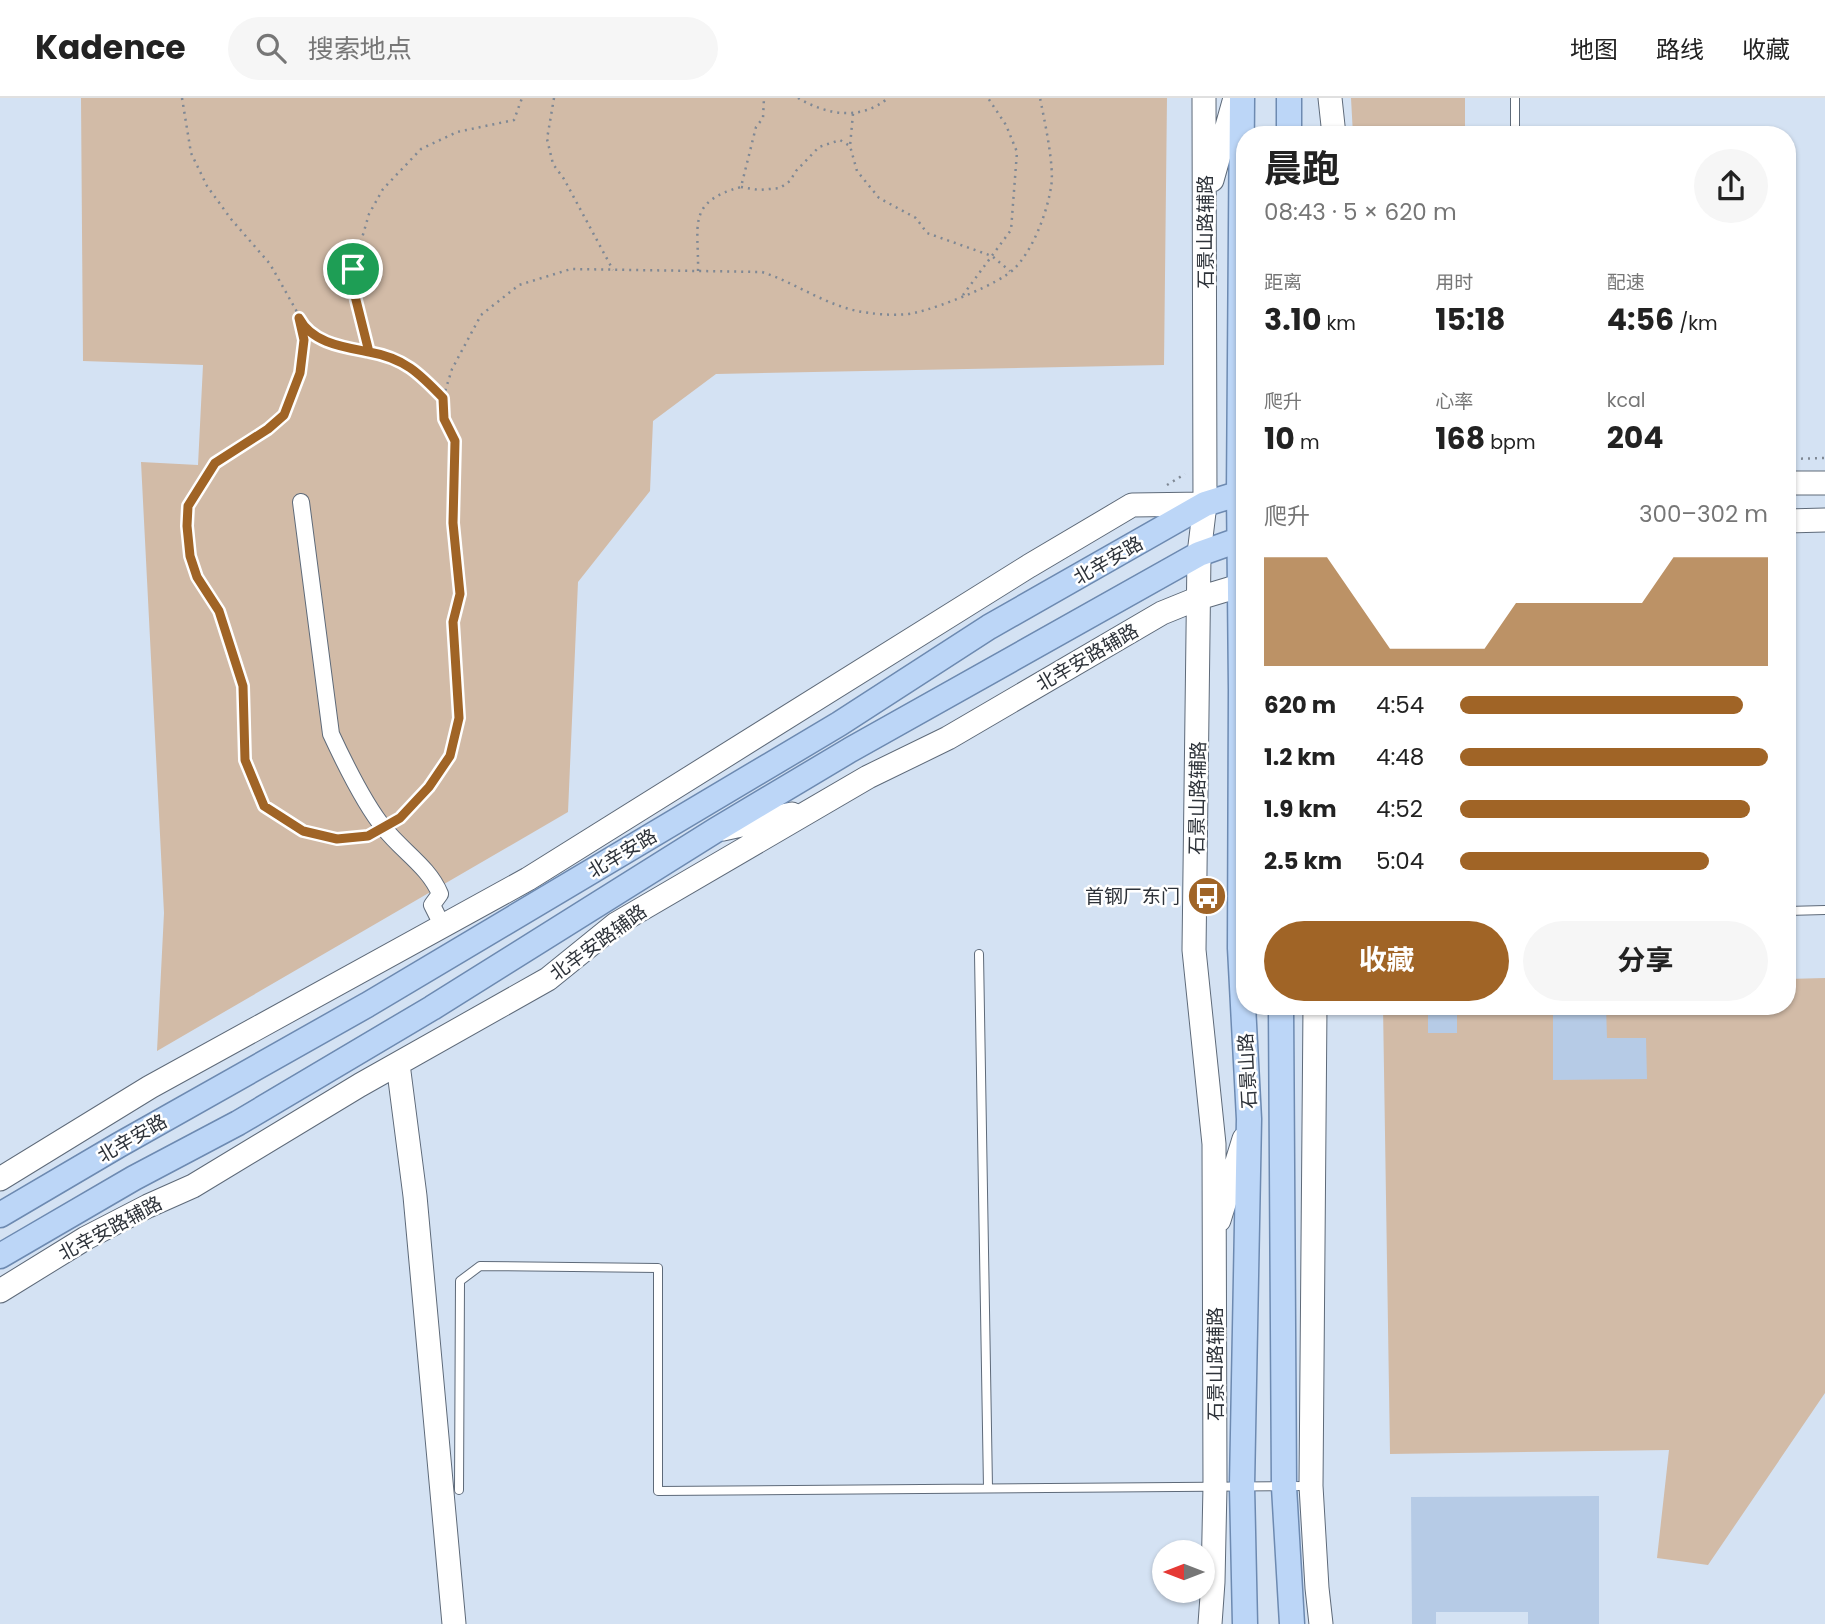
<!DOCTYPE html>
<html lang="zh">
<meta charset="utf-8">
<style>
:root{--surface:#fff;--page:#f6f6f6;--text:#222;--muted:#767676;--line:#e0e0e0;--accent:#a06426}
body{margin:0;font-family:Poppins,"Noto Sans SC",sans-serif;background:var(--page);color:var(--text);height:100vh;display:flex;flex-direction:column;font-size:26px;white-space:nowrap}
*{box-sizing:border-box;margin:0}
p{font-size:23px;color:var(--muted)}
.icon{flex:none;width:38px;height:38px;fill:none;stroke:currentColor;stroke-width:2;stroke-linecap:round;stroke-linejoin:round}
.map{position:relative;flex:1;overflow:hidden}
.panel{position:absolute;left:1236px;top:28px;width:560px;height:889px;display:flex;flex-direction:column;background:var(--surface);border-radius:28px;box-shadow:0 2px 5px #0004}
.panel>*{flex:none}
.needle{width:46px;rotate:270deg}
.buttons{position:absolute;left:1152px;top:1442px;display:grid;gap:14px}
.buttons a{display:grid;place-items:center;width:63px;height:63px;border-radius:50%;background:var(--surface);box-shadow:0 2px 5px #0004;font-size:35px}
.pin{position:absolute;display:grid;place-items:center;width:60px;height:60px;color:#fff;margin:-30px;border:4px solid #fff;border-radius:50%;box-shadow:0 2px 7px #0007}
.round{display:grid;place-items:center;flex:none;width:74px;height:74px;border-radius:37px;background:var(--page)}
.headline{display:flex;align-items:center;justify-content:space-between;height:119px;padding:0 28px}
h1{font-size:38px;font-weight:700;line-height:52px}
.figures{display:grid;grid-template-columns:repeat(3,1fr);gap:10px;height:119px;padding:7px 28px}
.figures div{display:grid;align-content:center}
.figures b{font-size:30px;font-weight:700}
.figures small{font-size:19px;font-weight:400}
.figures p{font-size:19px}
.chart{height:196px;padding:14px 28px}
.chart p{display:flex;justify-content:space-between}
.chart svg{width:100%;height:126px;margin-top:7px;fill:var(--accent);opacity:.7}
.primary-button{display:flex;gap:14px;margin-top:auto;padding:14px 28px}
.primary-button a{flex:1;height:80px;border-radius:42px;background:var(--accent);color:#fff;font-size:28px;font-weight:700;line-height:80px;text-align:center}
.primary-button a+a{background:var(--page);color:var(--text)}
ul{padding:0 28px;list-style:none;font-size:23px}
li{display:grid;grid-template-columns:112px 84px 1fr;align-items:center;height:52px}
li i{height:18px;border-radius:9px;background:var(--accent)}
header{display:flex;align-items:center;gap:42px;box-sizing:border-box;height:98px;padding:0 35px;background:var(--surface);border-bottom:2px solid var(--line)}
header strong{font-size:33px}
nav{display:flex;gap:38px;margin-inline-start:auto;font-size:24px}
.search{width:490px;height:63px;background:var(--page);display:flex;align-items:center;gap:18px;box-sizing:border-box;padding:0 24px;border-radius:38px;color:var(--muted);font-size:26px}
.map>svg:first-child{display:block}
</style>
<header>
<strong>Kadence</strong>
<div class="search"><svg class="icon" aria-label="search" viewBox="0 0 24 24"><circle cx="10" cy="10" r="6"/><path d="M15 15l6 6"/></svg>搜索地点</div>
<nav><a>地图</a><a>路线</a><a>收藏</a></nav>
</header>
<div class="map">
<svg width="1825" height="1526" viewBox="0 0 1825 1526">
<rect width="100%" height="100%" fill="#d4e2f3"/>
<path fill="#d2bba7" d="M81,0H1167L1164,267L716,276L653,323L650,393L578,484L568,714L157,953L164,815L141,364L198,367L203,267L83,263Z
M1351,0H1465V37H1353Z
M1825,880V1295L1708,1467L1657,1460L1669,1352L1390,1356L1383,908H1787V881Z"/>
<path fill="#b6cbe6" d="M1428,908H1457V935H1428Z
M1553,908H1606L1607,940H1646L1647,981L1553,982Z
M1599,1398V1526H1528V1514H1436V1526H1412L1411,1399Z"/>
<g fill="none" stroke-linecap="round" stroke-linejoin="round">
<g stroke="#5e6a79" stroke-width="10">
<path id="lane" d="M1515,0V37
M1787,813L1825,812
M979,856L988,1390
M459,1392L460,1183L480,1168L658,1170V1393L1308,1388"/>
</g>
<g stroke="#5e6a79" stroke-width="18">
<path id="street" d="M301,404L331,636C344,664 365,707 384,730C402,753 429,769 440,796L432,807L442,827"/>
</g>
<g stroke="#5e6a79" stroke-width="25">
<path id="secondary" d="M1204,0L1205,406L1199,456L1194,852L1214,1046L1215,1388L1213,1484L1210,1526
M1330,0L1334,37
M1212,82L1235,0
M1787,385H1825
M1787,423L1825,422
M723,731L792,716
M1315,908L1311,1388L1317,1490L1321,1526
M398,966L415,1098L454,1526
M0,1081L150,989L528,781L1029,468L1132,407L1205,406
M1219,1122L1244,1041
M0,1193L86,1140L148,1108L193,1088L360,987L548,881L616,826L868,679L948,640L1162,515L1199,500L1239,488"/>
</g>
<g stroke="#6d8ab1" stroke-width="27">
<path id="primary" d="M1242,0L1239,394L1241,591L1240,850L1249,1021L1242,1388L1245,1526
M1289,0V37
M1281,908L1284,1389L1292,1526
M0,1117L119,1047L367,907L839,626L989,529L1205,406L1244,394
M0,1158L134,1080L238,1025L432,910L716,732L850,652L1199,456L1244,440"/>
</g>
<path stroke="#7f8894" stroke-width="2.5" stroke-dasharray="2 5" stroke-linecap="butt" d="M182,0L191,55L207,88L231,121L270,166L296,212L304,241L300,275L284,317L268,331L215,365L189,408L190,459L197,479L219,513L243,588L245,662L264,708L303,733L337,741L369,738
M554,0L547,41L553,66L564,81L613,172
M798,0C827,17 861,23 888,0
M853,16L850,48L857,73L879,100L916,120L927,135L992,158L1010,173
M741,89L759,92L780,90L790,83L796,73L819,49L840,42L850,48
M353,171L369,116L383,91L421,51L457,34L514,22L522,0
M341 183a12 12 0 1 1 24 0a12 12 0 1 1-24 0Z
M698,173C699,127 686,104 741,89L756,29L763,20L764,0
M355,196L369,254
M963,197L1011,132L1017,54L1006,27L988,0
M302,227C316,253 369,249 392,259C413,269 427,283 443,300
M1787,361L1825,360
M1167,387L1185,376
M396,722L429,689L450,658L459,620L453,524L460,496L453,425L455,343L444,322L443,300L452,271L481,217L519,187L571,171L762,174C799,186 830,211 870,215C884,217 904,218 918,214C940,209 999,186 1014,171C1033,152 1047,115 1051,89C1055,70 1044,20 1040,0"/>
<use href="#lane" stroke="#fff" stroke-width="8"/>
<use href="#street" stroke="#fff" stroke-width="16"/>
<use href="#secondary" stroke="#fff" stroke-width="23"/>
<use href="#primary" stroke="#bcd6f7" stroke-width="24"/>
</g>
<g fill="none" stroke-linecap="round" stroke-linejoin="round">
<g stroke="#fff" stroke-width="14">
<path id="route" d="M353,171L358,172L364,179L363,189L354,194L369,254C404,260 419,275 443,300L444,321L455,343L453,425L460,496L453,524L459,620L450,658L429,689L400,720L368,738L337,741L303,733L264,708L245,662L243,588L219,513L197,479L190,458L187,428L188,408L215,365L268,331L284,317L300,275L304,242L299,220C312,245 343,249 369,254L354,194H348L341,187L343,176L353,171"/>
</g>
<use href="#route" stroke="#a06426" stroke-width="9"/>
</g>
<defs>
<g id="bus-disc" transform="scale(2.0125)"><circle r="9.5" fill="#a06426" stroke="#fff"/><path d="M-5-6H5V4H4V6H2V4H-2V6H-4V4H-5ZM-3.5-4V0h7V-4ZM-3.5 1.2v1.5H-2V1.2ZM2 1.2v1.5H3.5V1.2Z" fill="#fff"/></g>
</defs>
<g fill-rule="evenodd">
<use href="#bus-disc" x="1207" y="798"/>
</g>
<g text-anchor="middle" stroke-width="5" stroke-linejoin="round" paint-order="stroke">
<g font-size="19" fill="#2d3239" stroke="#fff">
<text transform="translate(1205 134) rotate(-90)" y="7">石景山路辅路</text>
<text transform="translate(1108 462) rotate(-30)" y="7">北辛安路</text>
<text transform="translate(1087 559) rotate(-30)" y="7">北辛安路辅路</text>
<text transform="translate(1197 700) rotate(-89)" y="7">石景山路辅路</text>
<text transform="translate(622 755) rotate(-31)" y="7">北辛安路</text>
<text transform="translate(598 844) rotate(-36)" y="7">北辛安路辅路</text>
<text transform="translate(1247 973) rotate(-93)" y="7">石景山路</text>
<text transform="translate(132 1040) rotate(-30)" y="7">北辛安路</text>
<text transform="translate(110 1130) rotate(-28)" y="7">北辛安路辅路</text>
<text transform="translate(1215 1266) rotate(-90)" y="7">石景山路辅路</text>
</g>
<g font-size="19" fill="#2d3239" stroke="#fff" text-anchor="end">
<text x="1180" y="805">首钢厂东门</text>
</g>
</g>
</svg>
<div class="buttons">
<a><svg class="needle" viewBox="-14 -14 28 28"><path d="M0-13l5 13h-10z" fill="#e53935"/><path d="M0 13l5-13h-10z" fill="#767676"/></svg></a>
</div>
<div class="pin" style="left:353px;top:171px;background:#1e9e55"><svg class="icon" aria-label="arrive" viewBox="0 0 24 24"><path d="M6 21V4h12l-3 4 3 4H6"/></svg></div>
<section class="panel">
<div class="headline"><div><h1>晨跑</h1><p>08:43 · 5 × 620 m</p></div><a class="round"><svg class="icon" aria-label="share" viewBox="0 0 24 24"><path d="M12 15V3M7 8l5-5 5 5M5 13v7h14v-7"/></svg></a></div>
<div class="figures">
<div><p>距离</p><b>3.10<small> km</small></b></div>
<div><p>用时</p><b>15:18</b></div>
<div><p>配速</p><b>4:56<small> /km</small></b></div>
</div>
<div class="figures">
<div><p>爬升</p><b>10<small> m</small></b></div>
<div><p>心率</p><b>168<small> bpm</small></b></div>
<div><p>kcal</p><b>204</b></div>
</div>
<div class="chart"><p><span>爬升</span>300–302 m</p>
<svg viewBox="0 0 160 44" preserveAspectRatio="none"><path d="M0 44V6L10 6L20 6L30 22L40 38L50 38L60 38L70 38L80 22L90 22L100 22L110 22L120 22L130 6L140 6L150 6L160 6V44z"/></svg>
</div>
<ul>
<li><b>620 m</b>4:54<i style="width:92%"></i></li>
<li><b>1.2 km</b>4:48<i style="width:100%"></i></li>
<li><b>1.9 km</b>4:52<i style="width:94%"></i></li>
<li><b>2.5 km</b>5:04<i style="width:81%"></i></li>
</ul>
<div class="primary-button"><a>收藏</a><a>分享</a></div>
</section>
</div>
